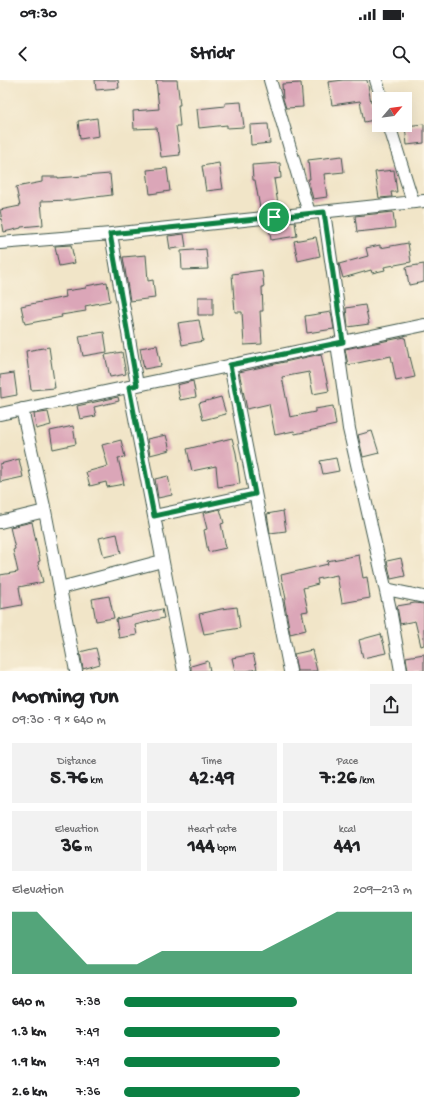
<!DOCTYPE html>
<meta charset="utf-8">
<style>
:root{--surface:#fff;--page:#f2f2f2;--text:#202124;--muted:#757577;--accent:#0b8043}
body{margin:0;font-family:"Gochi Hand",sans-serif;background:var(--page);color:var(--text);height:100vh;display:flex;flex-direction:column;font-size:15px;white-space:nowrap}
*{box-sizing:border-box;margin:0}
p{font-size:13px;color:var(--muted)}
.icon{flex:none;width:22px;height:22px;fill:none;stroke:currentColor;stroke-width:2;stroke-linecap:round;stroke-linejoin:round}
.map{position:relative;height:591px;overflow:hidden}
.panel{display:flex;flex-direction:column;background:var(--surface);flex:1}
.panel>*{flex:none}
.needle{width:26px;rotate:61deg}
.tools{position:absolute;left:372px;top:12px;display:grid;gap:8px}
.tools a{display:grid;place-items:center;width:40px;height:40px;border-radius:0px;background:var(--surface);box-shadow:0 4px 16px #0002;font-size:20px}
.pin{position:absolute;display:grid;place-items:center;width:34px;height:34px;color:#fff;margin:-17px;border:2px solid #fff;border-radius:50%;box-shadow:0 1px 4px #0007}
.round{display:grid;place-items:center;flex:none;width:42px;height:42px;border-radius:0px;background:var(--page)}
.headline{display:flex;align-items:center;justify-content:space-between;height:68px;padding:0 12px}
h1{font-size:22px;font-weight:800;line-height:30px}
.figures{display:grid;grid-template-columns:repeat(3,1fr);gap:6px;height:68px;padding:4px 12px}
.figures div{display:grid;align-content:center;border-radius:0px;background:var(--page);text-align:center}
.figures b{font-size:20px;font-weight:800}
.figures small{font-size:11px;font-weight:400}
.figures p{font-size:11px}
.chart{height:112px;padding:8px 12px}
.chart p{display:flex;justify-content:space-between}
.chart svg{width:100%;height:72px;margin-top:4px;fill:var(--accent);opacity:.7}
ul{padding:0 12px;list-style:none;font-size:13px}
li{display:grid;grid-template-columns:64px 48px 1fr;align-items:center;height:30px}
li i{height:10px;border-radius:5px;background:var(--accent)}
.status{display:flex;justify-content:space-between;align-items:center;height:28px;padding:0 20px;background:var(--surface);direction:ltr}
.status svg{height:11px;fill:currentColor}
header{display:flex;justify-content:space-between;align-items:center;height:52px;padding:0 12px;background:var(--surface);font-size:18px;font-weight:800}
.map>svg:first-child{display:block}
</style>
<div class="status"><b>09:30</b><svg viewBox="0 0 49 12"><path d="M0 12V9h3v3zM5 12V6h3v6zM10 12V3h3v9zM15 12V0h3v12zM26 1h20v11H26zM47 4h2v5h-2z"/></svg></div>
<header><svg class="icon" aria-label="back" viewBox="0 0 24 24"><path d="M15 5l-7 7 7 7"/></svg>Stridr<svg class="icon" aria-label="search" viewBox="0 0 24 24"><circle cx="10" cy="10" r="6"/><path d="M15 15l6 6"/></svg></header>
<div class="map">
<svg width="424" height="591" viewBox="0 0 424 591">
<rect width="100%" height="100%" fill="#fcf5e5"/>
<filter id="ink" filterUnits="userSpaceOnUse"><feTurbulence type="fractalNoise" baseFrequency=".025" numOctaves="2"/><feDisplacementMap in="SourceGraphic" scale="8" xChannelSelector="R" yChannelSelector="G"/><feConvolveMatrix kernelMatrix="1 2 1 2 8 2 1 2 1" color-interpolation-filters="sRGB"/></filter>
<filter id="wash" filterUnits="userSpaceOnUse"><feTurbulence type="fractalNoise" baseFrequency=".012" numOctaves="4" result="noise"/><feDisplacementMap in="SourceGraphic" scale="16" xChannelSelector="R" yChannelSelector="G"/><feGaussianBlur stdDeviation="0.9" result="paint"/><feColorMatrix in="noise" values="0 0 0 0 0 0 0 0 0 0 0 0 0 0 0 0 0 1.4 0 .05"/><feComposite in="paint" operator="in"/></filter>
<g filter="url(#wash)">
<rect width="100%" height="100%" fill="#f1e5c8"/>
<g id="blocks">
<path fill="#dba6b8" d="M95,0H118L119,8L96,10Z
M156,0H177L180,25H178L180,46H176L180,75L161,77L157,48L134,49L133,31L159,29Z
M343,0H367L371,22L375,21L378,25L379,39L364,42L360,21L332,25L328,2Z
M301,3L303,27L286,28L283,19L282,4Z
M241,22L244,47L227,48V45L199,48L197,29L225,26V23Z
M97,38L99,56L80,59L78,41Z
M268,44L270,63L251,65L250,45Z
M424,44V63L407,65L405,46Z
M342,76L344,92L324,94L327,117L313,119L308,99H310L308,80Z
M219,83L223,109L206,111L202,86Z
M280,83L281,98L274,99L278,124L260,128L255,100H253L252,85Z
M167,88L170,111L150,114L147,90Z
M394,90L397,112H391L392,117L379,118L375,92Z
M110,94L112,115L72,120L41,121L43,145L21,147V148L4,152L0,130L20,126L16,107L42,102V97H58V98Z
M393,132L395,148L357,152L355,136Z
M295,142L297,156L271,160L269,145Z
M184,154L186,167L170,169L168,156Z
M316,157L320,176L298,181L294,161Z
M408,163L411,182L384,187L385,190L372,193L371,190L343,198L339,184L368,176L366,168L380,165V168Z
M71,165L75,183L59,186L55,166Z
M206,169L208,189L182,190L181,171Z
M146,175L148,201L153,200L155,218L130,221L123,177Z
M424,184V202L409,205L406,187Z
M262,190L264,207H262L263,231H260L262,264L244,265L242,232H235L232,194Z
M107,202L110,221L85,226L86,231L61,235L62,237L25,244L21,226L66,217L65,211L86,208V206Z
M198,217H213V235H198Z
M365,225L369,244L348,247L346,228Z
M331,232L334,249L307,253L305,236Z
M199,240L203,261L182,265L178,243Z
M104,252L107,272L83,276L79,256Z
M405,257L409,278L410,277L415,297L396,301L391,276L348,285L345,269Z
M157,265L161,286L144,289L140,268Z
M49,267L55,308L31,310L26,271Z
M122,272L126,294L110,297L105,275Z
M321,274L329,311L313,314L309,292L282,297L290,337L315,332V329L333,326L336,345L295,354L294,351L275,355L269,324L247,329L239,292Z
M14,293L17,315L1,318L0,295Z
M193,301L196,317L180,320L177,305Z
M118,317L119,321L94,327L96,336L80,339L77,326Z
M221,317L226,334L203,340L199,323Z
M48,332L51,345L36,349L34,334Z
M73,346L76,364L53,369L50,351Z
M372,351L379,373L363,377L358,355Z
M166,355L170,370L150,375L147,359Z
M232,358L236,373L240,404L218,407L216,386L192,391L187,369Z
M121,360L125,377L118,378L124,404L107,407L106,402L90,406L86,392L108,386L102,365Z
M336,378L339,391L323,394L320,381Z
M19,379L23,397L0,402V384Z
M168,396L172,415L158,418L155,399Z
M220,429L224,443L221,444L226,468L208,472L204,450L207,449L203,433Z
M283,431L286,451L270,453L267,434Z
M32,442L40,481L38,482L43,502L19,507L22,525L0,529V495L18,492L13,470L15,469L10,447Z
M117,454L121,473L104,477L99,458Z
M359,475L363,498L367,497L370,518L342,523L337,495L317,499L318,504L303,508L308,531L302,532L306,550L290,554L284,519H286L281,495L328,484L327,481Z
M401,478L405,496L391,499L387,481Z
M109,516L114,538L96,541L92,519Z
M415,523L424,524V565L421,566L415,541L400,544L397,526Z
M237,527L240,548L204,554L199,534L221,529Z
M162,529L164,538L135,545L137,555L119,558L116,539Z
M381,554L386,573L363,578L359,560Z
M96,568L100,584L83,589L80,572Z
M312,570L317,591H297L294,574Z
M253,574L257,589L247,591H235L232,578Z
M424,574V591H408L406,577Z
M208,581L210,591H191V586Z"/>
</g>
</g>
<g filter="url(#ink)">
<use href="#blocks" fill-opacity="0" stroke="#3e564a" stroke-width="1"/>
<g fill="none" stroke-linecap="round" stroke-linejoin="round">
<g stroke="#3e564a" stroke-width="14">
<path id="minor" d="M270,0L309,133
M376,0L382,19
M389,45L413,122
M324,132L343,262
M111,154L137,305
M0,163L111,154L424,121
M337,263L349,349L390,529L401,591
M230,285L290,591
M129,307L184,591
M22,329L45,431L76,591
M0,334L424,245
M154,436L255,414
M0,442L45,431
M60,508L162,481
M386,509L424,517"/>
</g>
<use href="#minor" stroke="#fff" stroke-width="12"/>
</g>
</g>
<g fill="none" stroke-linecap="round" stroke-linejoin="round" filter="url(#ink)">
<g stroke="#fff" stroke-width="8">
<path id="route" d="M324,132L343,262L230,285L255,414L154,436L129,307L137,305L110,154Z"/>
</g>
<use href="#route" stroke="#0b8043" stroke-width="5"/>
</g>
</svg>
<div class="tools">
<a><svg class="needle" viewBox="-14 -14 28 28"><path d="M0-13l5 13h-10z" fill="#e53935"/><path d="M0 13l5-13h-10z" fill="#757577"/></svg></a>
</div>
<div class="pin" style="left:274px;top:137px;background:#1e9e55"><svg class="icon" aria-label="arrive" viewBox="0 0 24 24"><path d="M6 21V4h12l-3 4 3 4H6"/></svg></div>
</div>
<section class="panel">
<div class="headline"><div><h1>Morning run</h1><p>09:30 · 9 × 640 m</p></div><a class="round"><svg class="icon" aria-label="share" viewBox="0 0 24 24"><path d="M12 15V3M7 8l5-5 5 5M5 13v7h14v-7"/></svg></a></div>
<div class="figures">
<div><p>Distance</p><b>5.76<small> km</small></b></div>
<div><p>Time</p><b>42:49</b></div>
<div><p>Pace</p><b>7:26<small> /km</small></b></div>
</div>
<div class="figures">
<div><p>Elevation</p><b>36<small> m</small></b></div>
<div><p>Heart rate</p><b>144<small> bpm</small></b></div>
<div><p>kcal</p><b>441</b></div>
</div>
<div class="chart"><p><span>Elevation</span>209–213 m</p>
<svg viewBox="0 0 160 44" preserveAspectRatio="none"><path d="M0 44V6L10 6L20 22L30 38L40 38L50 38L60 30L70 30L80 30L90 30L100 30L110 22L120 14L130 6L140 6L150 6L160 6V44z"/></svg>
</div>
<ul>
<li><b>640 m</b>7:38<i style="width:60%"></i></li>
<li><b>1.3 km</b>7:49<i style="width:54%"></i></li>
<li><b>1.9 km</b>7:49<i style="width:54%"></i></li>
<li><b>2.6 km</b>7:36<i style="width:61%"></i></li>
</ul>
</section>
